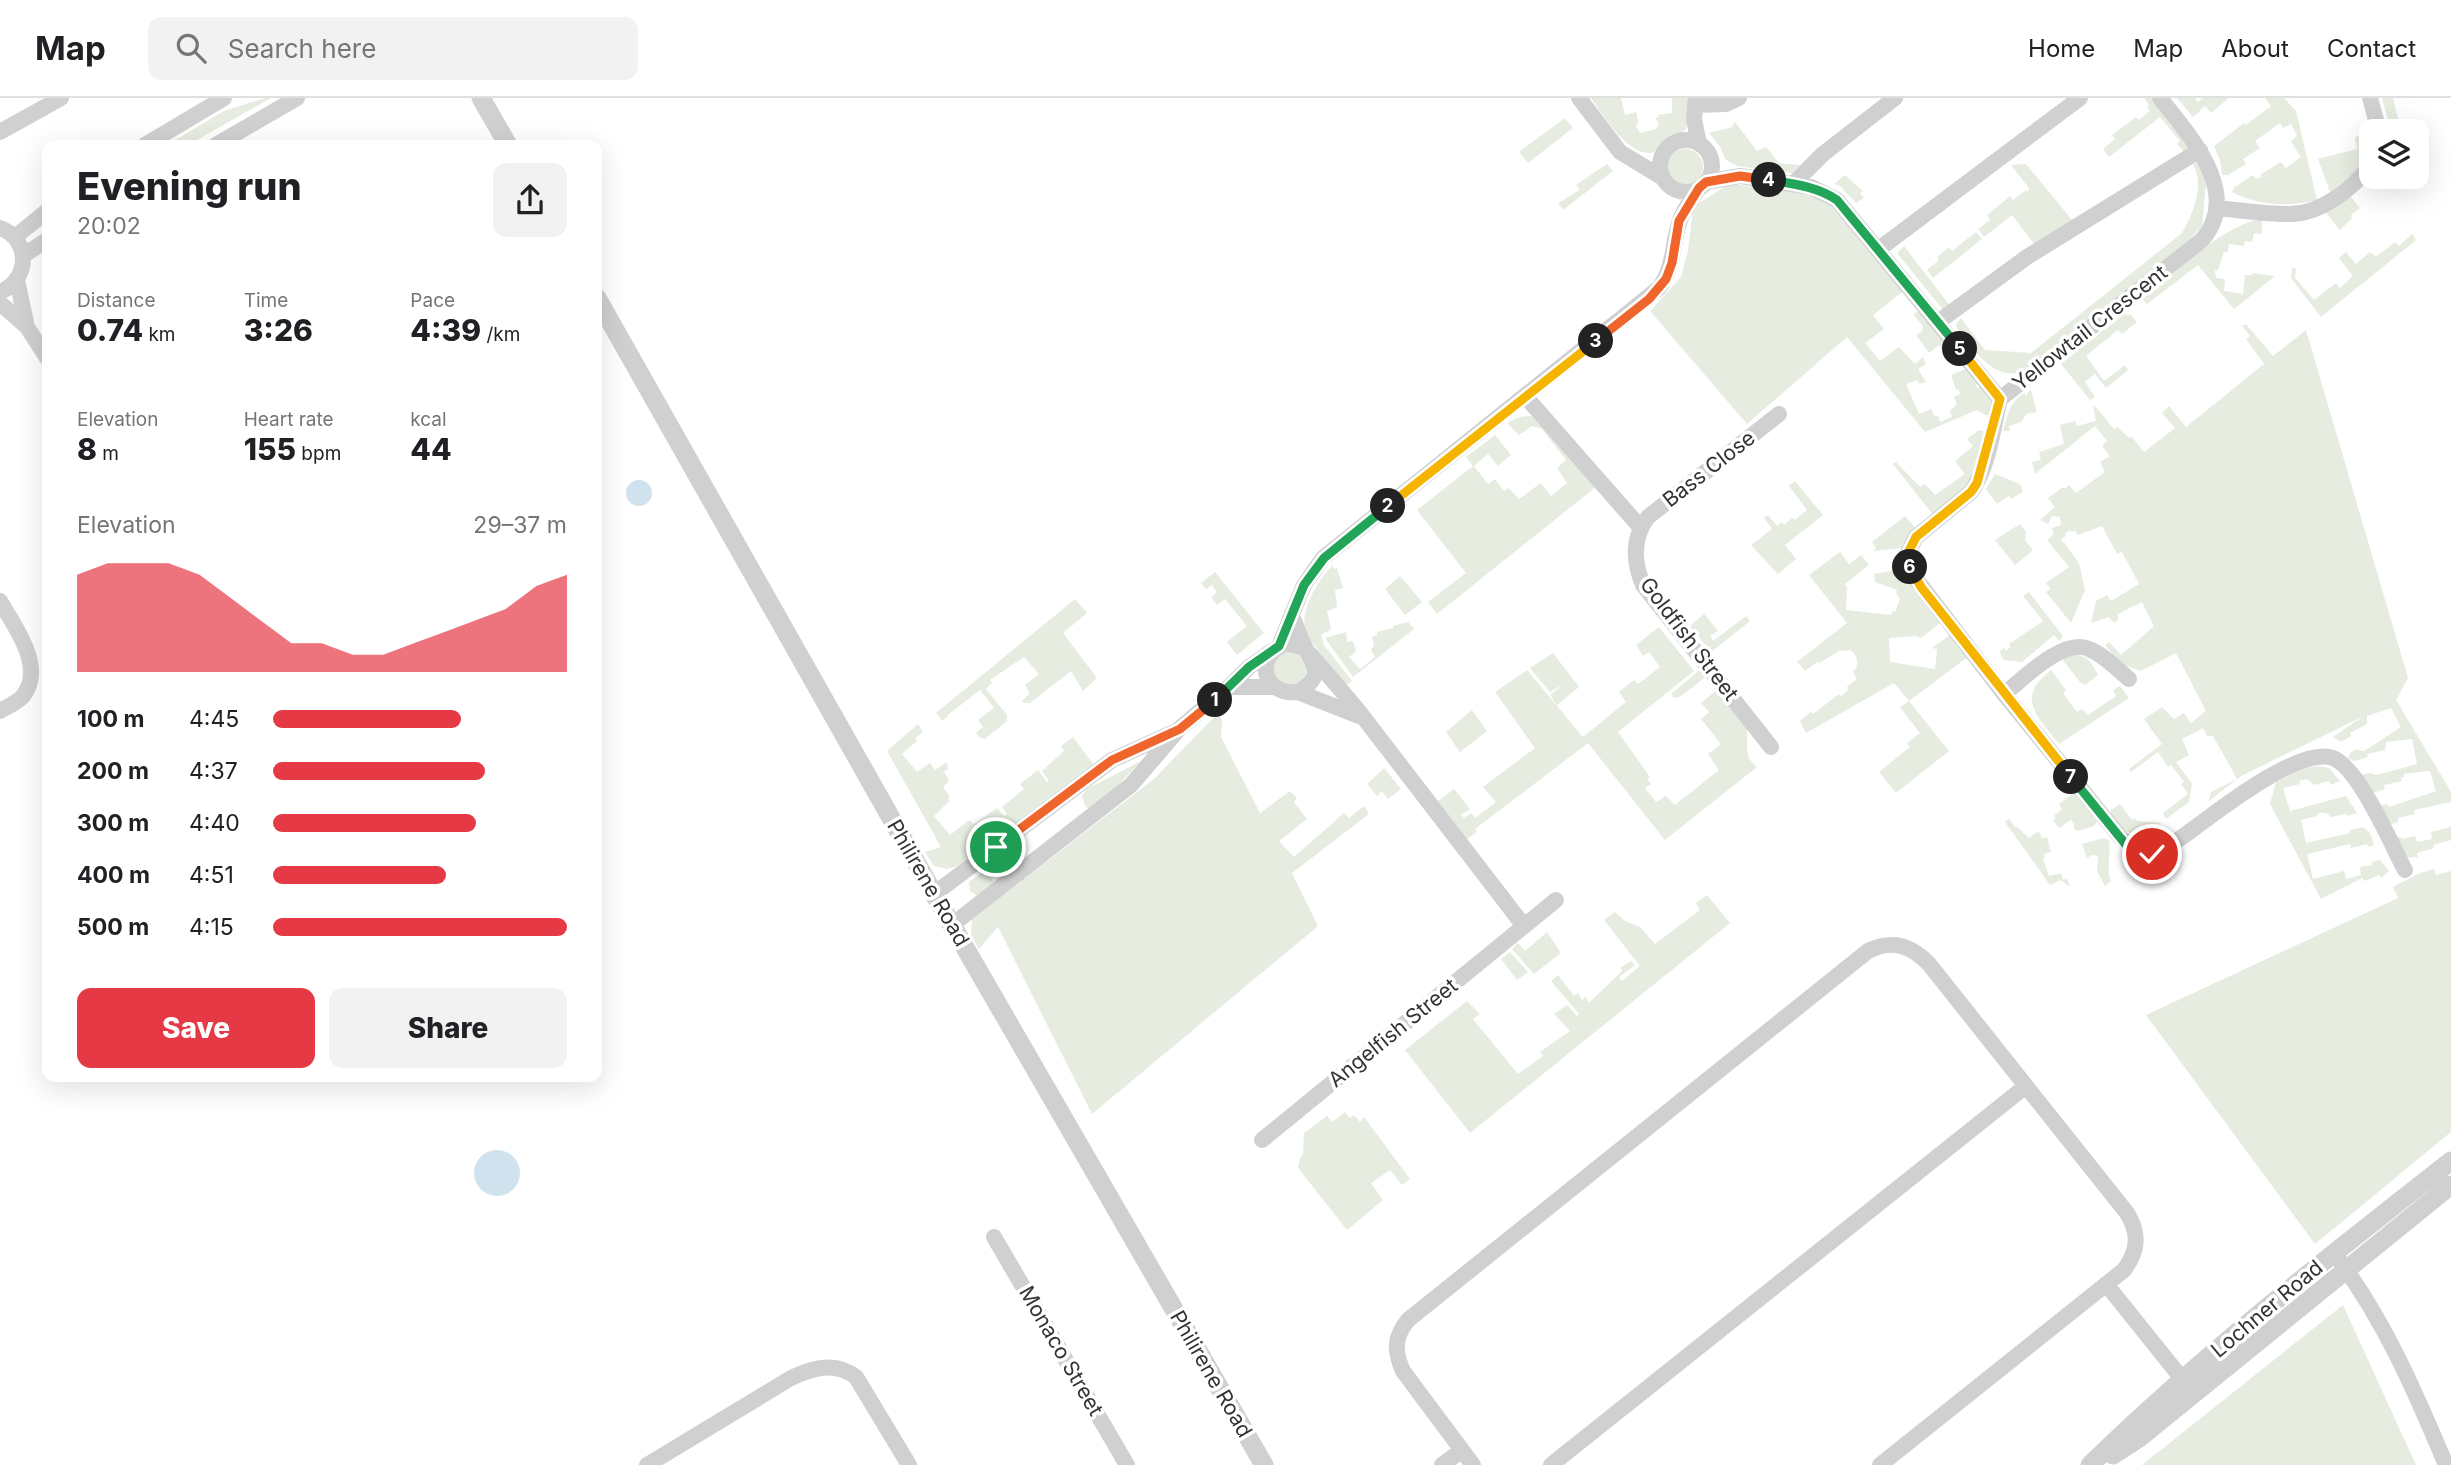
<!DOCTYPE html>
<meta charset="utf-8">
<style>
:root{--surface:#fff;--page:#f2f2f2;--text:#202124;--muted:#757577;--line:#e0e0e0;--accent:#e63946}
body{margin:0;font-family:Inter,sans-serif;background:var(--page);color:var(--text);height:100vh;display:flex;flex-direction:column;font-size:26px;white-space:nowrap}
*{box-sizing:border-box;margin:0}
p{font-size:23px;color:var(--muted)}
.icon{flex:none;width:38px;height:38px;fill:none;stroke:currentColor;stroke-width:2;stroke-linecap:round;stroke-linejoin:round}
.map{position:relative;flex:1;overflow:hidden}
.details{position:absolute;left:42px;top:42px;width:560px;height:942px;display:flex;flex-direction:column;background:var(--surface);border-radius:14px;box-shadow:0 7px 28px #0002}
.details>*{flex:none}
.buttons{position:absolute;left:2359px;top:21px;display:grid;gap:14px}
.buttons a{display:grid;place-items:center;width:70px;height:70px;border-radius:14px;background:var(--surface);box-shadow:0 7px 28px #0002;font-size:35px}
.pin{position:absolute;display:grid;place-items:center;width:60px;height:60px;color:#fff;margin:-30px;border:4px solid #fff;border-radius:50%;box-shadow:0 2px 7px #0007}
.km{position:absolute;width:35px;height:35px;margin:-18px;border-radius:50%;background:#222;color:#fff;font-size:19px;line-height:35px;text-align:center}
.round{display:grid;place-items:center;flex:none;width:74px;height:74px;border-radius:14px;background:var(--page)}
.summary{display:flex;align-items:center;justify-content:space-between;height:119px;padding:0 35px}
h1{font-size:38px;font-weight:800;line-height:52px}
.figures{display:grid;grid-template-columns:repeat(3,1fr);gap:10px;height:119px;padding:7px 35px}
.figures div{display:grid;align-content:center}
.figures b{font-size:30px;font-weight:800}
.figures small{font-size:19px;font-weight:400}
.figures p{font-size:19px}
.chart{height:196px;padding:14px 35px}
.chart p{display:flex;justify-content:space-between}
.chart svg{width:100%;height:126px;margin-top:7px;fill:var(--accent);opacity:.7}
.button{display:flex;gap:14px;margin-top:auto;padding:14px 35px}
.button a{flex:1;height:80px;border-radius:14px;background:var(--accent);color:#fff;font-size:28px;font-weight:800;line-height:80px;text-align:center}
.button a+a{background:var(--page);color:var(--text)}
ul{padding:0 35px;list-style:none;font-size:23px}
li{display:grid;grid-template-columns:112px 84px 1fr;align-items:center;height:52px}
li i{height:18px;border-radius:9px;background:var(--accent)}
header{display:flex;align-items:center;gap:42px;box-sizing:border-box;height:98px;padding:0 35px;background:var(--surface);border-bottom:2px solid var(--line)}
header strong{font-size:33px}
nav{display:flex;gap:38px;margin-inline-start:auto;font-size:24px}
.search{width:490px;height:63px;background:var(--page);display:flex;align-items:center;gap:18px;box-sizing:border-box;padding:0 24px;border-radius:14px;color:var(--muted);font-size:26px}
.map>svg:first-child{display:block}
</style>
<header>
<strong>Map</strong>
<div class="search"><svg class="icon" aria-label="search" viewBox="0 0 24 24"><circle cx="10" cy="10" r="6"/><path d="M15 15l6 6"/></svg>Search here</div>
<nav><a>Home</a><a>Map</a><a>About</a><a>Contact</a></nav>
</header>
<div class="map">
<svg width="2451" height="1367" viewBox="0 0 2451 1367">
<rect width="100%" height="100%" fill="#fff"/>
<path fill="#e6ecdf" d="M265,0H271L188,47H167L224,13Z
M1591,0H1621L1625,17L1636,14L1638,23L1636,28L1640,35L1656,31L1659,25L1655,20L1659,19L1658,17L1672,15V0H1692L1686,31C1677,38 1666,51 1655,54C1630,62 1603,17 1591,0Z
M2144,0H2156L2193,48L2185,55L2177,46L2180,43L2160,19L2109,59L2103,51L2115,41L2112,37L2136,19L2139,22L2150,13L2147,9L2149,7Z
M2177,0H2195L2198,4L2203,0H2229L2211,15L2205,8L2193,19Z
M2265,0H2284L2296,13L2317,102C2290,109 2258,108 2232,94L2235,89L2253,77L2256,81L2261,79V76L2281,64L2286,70L2301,59L2291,44L2297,37L2291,26L2283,30L2280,25L2255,43L2260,50L2243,61L2246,66L2228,77H2222L2220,62L2214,48L2244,25L2246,27L2271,8Z
M2382,0H2393L2401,33H2391Z
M1565,20L1573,30L1528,65L1519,54Z
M1735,24L1757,53L1766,49L1779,65L1800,67L1792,75L1737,68L1726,62L1720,49L1709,35L1732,29Z
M2371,35V59L2364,68L2330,94L2318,61L2357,51L2355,39Z
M1667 69a18 18 0 1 1 36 0a18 18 0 1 1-36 0Z
M2199,63L2207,76L2202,128L2190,142L2027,273C1993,285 1976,253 1957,230L1956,226L1961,220L1985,252L2031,255L2182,135C2193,115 2205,88 2193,66Z
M1607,66L1613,73L1563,112L1558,105L1580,92L1576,87Z
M2026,66L2073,123L2034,146L2012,117L1984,139L1978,131L1990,122L1987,117L2010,98L2013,102L2026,92L2028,94L2029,90L2011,67Z
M1845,77L1863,93L1860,95L1864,100L1856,105L1840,88L1834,86Z
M1729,86L1801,93L1828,102L1906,191L1873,217L1884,231L1865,245L1880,263L1899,249L1915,266L1923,259L1926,266L1918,271L1926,284L1919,286L1917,282L1906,286L1919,316L1931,311L1935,319L1938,318L1940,324L1952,319L1950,313L1957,306L1954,299L1960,296L1959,291L1956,292L1951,277L1968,270L1978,286L1976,288L1978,290L1981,287L1992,303L1991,317H1986L1977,312L1925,334L1847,239L1747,326L1650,213L1681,179L1688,153L1693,109Z
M2350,98L2360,110L2351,117L2352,120L2340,132L2326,115Z
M2259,121L2262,122V136L2254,135L2252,144L2245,143L2244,148L2229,146L2228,154H2224L2218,172H2215L2216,180L2225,181L2224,193L2243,196L2245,177H2252L2253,175L2275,178L2234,211L2198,167L2147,206L2142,201C2174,175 2220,130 2259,121Z
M1976,134L1982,141L1933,180L1927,172L1939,162L1937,159L1949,149L1952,153Z
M2412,136L2416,142L2321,219L2291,180L2292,170H2296L2295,180L2314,202L2336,185L2340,190L2353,178L2339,160L2346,154L2356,166L2370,154L2376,159L2395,144L2399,148Z
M1904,148L1951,209L1944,213L1897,155Z
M1919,213L1954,253L1947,257L1939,247L1929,255L1916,237L1922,233L1923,228L1913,216Z
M2125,215L2128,218L2130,216L2137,224L2122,236L2118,232L2086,258L2104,283L2125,267L2128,272L2106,290L2095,276L2085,284L2095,299L2090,302L2061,266Z
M2246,226L2273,258L2306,232L2408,580L2396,602L2451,694V704L2414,712L2415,716L2398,720V724L2389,727L2378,708L2388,706L2389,709L2436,693L2430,673L2404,676V679L2401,680L2402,683L2384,687L2385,691L2372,695L2359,677L2371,675L2376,677L2417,666L2412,641L2386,644L2385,652L2367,656L2368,659L2354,663L2348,660L2351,654L2358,651L2360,653H2364L2401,629L2391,610L2367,618V626L2350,635L2351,638L2341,644L2333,639L2362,619L2241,678L2209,703L2211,694L2237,681L2213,638H2207L2203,630L2182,641L2189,657L2176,664L2192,686L2189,704L2166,721L2163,715L2188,696L2181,686L2184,684L2171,667L2168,669L2158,654L2131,674L2129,671L2162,646L2144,621L2162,609L2174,621L2184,615L2191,625L2206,613L2176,555L2141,573L2121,566L2105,547L2109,544L2121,557L2154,528L2142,504L2118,516V522L2114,525L2109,519L2091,525L2096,503L2107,497L2111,503L2139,486L2122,454L2117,456L2102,428L2078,437L2075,433L2071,434L2070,432L2065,435L2066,438L2061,441L2079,465L2085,492L2071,525L2046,494L2051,491L2046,485L2069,469L2047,442L2054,436L2052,430L2061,427L2060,419L2052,418L2048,426L2040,422L2055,409L2048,400L2063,389L2065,391L2069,387L2076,395L2105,374L2100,364L2110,358L2102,348L2107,343L2095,328L2035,376L2032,364L2041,362L2039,354L2064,346L2060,327L2075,323L2077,328L2096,323L2093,306L2114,331L2118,329L2129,340L2132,339L2144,354L2175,330L2162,315L2169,308L2186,329L2264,266L2246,241L2250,238L2242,228Z
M2031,292L2037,314L2026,316L2021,324L2009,328L2010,333H2003C2007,317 2010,304 2024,295L2027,299V295Z
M1531,318L1544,324L1597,388L1437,516L1428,504L1466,475L1417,412L1473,368L1466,359L1495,337L1511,357L1498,368L1488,356L1474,368L1488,386L1495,381L1504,393L1509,390L1519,401L1541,385L1551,398L1567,385L1557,370L1566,362L1542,331L1532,328L1519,337L1507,325L1519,319Z
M1979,332L1987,334C1976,383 1971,386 1934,418L1893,366L1896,364L1920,389L1925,386L1935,397L1965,376L1955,363L1973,348L1967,341Z
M1995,376L2020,386L2023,394L2011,401L2009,398L1997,406L1986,391Z
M1795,383L1823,417L1785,447L1796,461L1778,476L1751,447L1772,431L1764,420L1768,417L1777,428L1782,424L1784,427L1792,420L1795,422L1807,412L1789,388Z
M1905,418L1917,432L1903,450L1874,453L1876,450L1872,444Z
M2020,426L2026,434L2025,442L2033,452L2015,467L1995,442Z
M1840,454L1849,466L1861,457L1869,467L1845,486L1847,490L1846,512L1891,517L1893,513L1895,514L1900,501L1896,495L1897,492L1875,484L1874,476L1904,471L1941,524L1921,540L1916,538L1889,540L1890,564L1935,571L1937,551L1932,550L1951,536L1969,558L1909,603L1949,653L1896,695L1879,674L1910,649L1907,645L1920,635L1900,609L1909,603L1894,585L1806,635L1800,623L1811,614L1813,616L1839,596L1841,598L1848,592L1847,589L1857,581L1853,574C1860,567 1858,557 1850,552L1839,553L1819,565L1817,564L1805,573L1797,564L1847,525L1809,477Z
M1333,467L1334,471L1337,470L1343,490L1335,492L1337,509L1327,513L1331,531L1321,537L1324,547L1352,583L1346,588L1307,538C1297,516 1317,483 1333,467Z
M1215,474L1264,535L1237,557L1227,544L1247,528L1225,501L1217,507L1211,499L1217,494L1212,487L1206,491L1201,485Z
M1400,478L1422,504L1405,517L1385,491Z
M2029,494L2063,538L2059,543L2054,537L2022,564L2004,562L1999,554L2004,550L2006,553L2011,549L2009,546L2043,523L2023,498Z
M1075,501L1087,515L1063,535L1097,580L1083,593L1071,573L1030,605H1024L1022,603L1030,595L1025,587L1039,576L1024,559L990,582L992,585L986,591L1007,617V623L985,641L980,640L976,635L983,629L978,622L994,610L980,592L949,616L943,623L936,615Z
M1704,516L1718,533L1710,538L1713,543L1746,518L1750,523L1711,554L1690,528Z
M1408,524L1414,531L1353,579L1325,540L1346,534L1347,544L1353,543L1356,553L1349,559L1360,571L1375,559L1371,552L1374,547L1372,539L1377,537V534L1393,530V528Z
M1659,529L1694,573L1618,634L1650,679L1647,681L1651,686L1645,690L1656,704L1666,698L1675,707L1719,672L1708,656L1721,646L1701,621L1709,614L1701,605L1719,590C1727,600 1743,614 1746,627C1750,643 1741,657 1757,669L1665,742L1588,645L1475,731L1477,734L1467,741L1438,703L1454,691L1470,711L1461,717L1464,720L1471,715L1475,720L1496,704L1483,689L1535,650L1495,594L1527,572L1583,639L1626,604L1619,594L1634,582L1638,586L1660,569L1649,554L1643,558L1636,547Z
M1273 570a17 17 0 1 1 34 0a17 17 0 1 1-34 0Z
M1553,555L1579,589L1557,607L1550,597L1562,587L1550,594L1530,570Z
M2073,557C2088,557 2092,565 2098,577L2085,587L2080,584L2062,561Z
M1702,570L1708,577L1680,599L1674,600L1671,596Z
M2051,572L2066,592L2063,595L2077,614L2082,611L2088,617L2116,598L2113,592L2120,588L2129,600L2059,646C2037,618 2015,600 2051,572Z
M1472,612L1487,633L1460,654L1446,634Z
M1218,615L1222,622L1221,639L1260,715L1290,693L1297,700L1294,704L1307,721L1279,743L1294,759L1344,715L1349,720L1364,708L1369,716L1292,775L1318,828L1092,1016L998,829L979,851L971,837L972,821L1154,681Z
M918,626L923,634L915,640L917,643L902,656L917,674L930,665L935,672L947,664L948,671L944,674L949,683L943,689L950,699L948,701L950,702L934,718L950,737L969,722L974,726L997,710L1004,718L1007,716L1002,709L1024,691L1020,686L1038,672L1047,684L1049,683L1042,673L1064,653L1061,648L1073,639L1093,666L957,768L947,771L934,768L925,754L941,749L887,653Z
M1141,663L1099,707L1089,711L1085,708L1082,698L1087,691Z
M2319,668L2329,670L2340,683L2331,687L2329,683L2314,687L2307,681L2299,683L2300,686L2283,690L2290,713L2346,698L2357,715L2347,718V716L2330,719L2328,715L2325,716L2324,714L2317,716V718L2301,722L2306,745L2350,735V732L2363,729L2370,735L2374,747L2368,749L2367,746L2351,750L2350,746L2307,756L2313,781L2344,773L2346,781L2361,777L2360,769L2372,767V764L2380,762L2389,773L2381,780L2379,777L2365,783L2362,780L2321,801L2270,706L2276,684L2304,670Z
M1384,670L1401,691L1388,701L1382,693L1377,698L1367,686Z
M2075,694L2097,724L2094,728L2078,733L2074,731V726L2071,722L2059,730L2053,722L2056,720L2054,718L2062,711L2059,706Z
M2120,706L2132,722L2135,720L2137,723L2161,725L2145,738L2129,735L2124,732L2111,716V712Z
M2009,721L2016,730L2017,729L2029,740L2038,733L2043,741L2047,739L2051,754L2044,756L2045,760L2043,761L2049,778L2061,775L2063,782L2067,781L2070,789L2061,782L2050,787L2005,724Z
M2451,729V742L2433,747L2434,750L2417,755L2418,759L2404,760L2395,740L2401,739L2403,741L2415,738L2417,744L2432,741L2431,734Z
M2104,740L2109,742C2112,756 2105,769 2111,783L2105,788L2097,773L2098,758L2092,757L2087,760L2082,746Z
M2434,771L2436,777L2451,773V1034L2315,1146L2146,917L2398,800L2393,789L2418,776Z
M986,772L995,786L978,798L970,793L969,784Z
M1707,797L1730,825L1470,1035L1405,952L1467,903L1480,916L1473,921L1518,976L1543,958L1540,954L1570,933L1554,916L1567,907L1577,918L1579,916L1551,883L1558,877L1574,898L1578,895L1582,902L1586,899L1589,905L1622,873L1620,870L1631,863L1635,867L1619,879L1622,883L1640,868L1604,822L1615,814L1625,823L1640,829L1655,846L1700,812L1696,805Z
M1547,834L1561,855L1534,876L1512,851L1518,845L1525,853Z
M1510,854L1528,874L1517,882L1501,861Z
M1345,1014L1350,1020L1354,1017L1360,1024L1364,1019L1410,1081L1402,1087L1390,1072L1371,1085L1383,1102L1347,1132L1298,1070L1300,1060L1303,1057L1304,1035L1327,1018L1332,1024Z
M2343,1207L2416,1367H2142Z"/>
<path fill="#cfe2ee" d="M626 395a13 13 0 1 1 26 0a13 13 0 1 1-26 0Z
M474 1075a23 23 0 1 1 46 0a23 23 0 1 1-46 0Z"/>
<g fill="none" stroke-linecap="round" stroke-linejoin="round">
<path stroke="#d0d0d0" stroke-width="16" d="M1579,0L1620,54L1663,80
M1696,0L1694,21L1699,46
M2370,0L2379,33
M1695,7L1726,6L1739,0
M0,34L61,0
M1660 68a26 26 0 1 1 52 0a26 26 0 1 1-52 0Z
M145,47L224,0
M216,47L297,0
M1706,84L1740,78L1811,89L1837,102L2000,301
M1793,86L1823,56L1895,0
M2216,110C2240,112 2264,116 2288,116C2320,117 2352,91 2371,67
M0,130C31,141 30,182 0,194
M15,139L47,113
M1879,151L2080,0
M24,157L47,142
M17,182L27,229
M0,205L27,229L47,260
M1938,224L2027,159L2200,52
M1525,298L1640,429
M2000,301C1993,331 1989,368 1971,394L1916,439L1908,455L1910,473L2004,596L2121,740L2140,756C2160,758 2177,742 2192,732C2219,712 2300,648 2333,660C2359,670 2391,746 2405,772
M2000,301L2202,142C2243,95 2189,37 2160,0
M0,503C14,528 46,569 23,598C17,605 8,608 0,613
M1292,518C1296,527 1299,537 1303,545C1312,566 1327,577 1298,594C1262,598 1253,557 1287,545L1305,550
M1279,548L1304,487L1323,460L1659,190C1674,170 1672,148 1679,125C1682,113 1692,101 1699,90
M1311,557L1357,611L1524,828
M1229,589H1275
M1298,594L1359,618
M2004,596C2023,581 2064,539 2089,551C2104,557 2117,571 2129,581
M1771,649L1643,487C1633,463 1632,440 1648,419L1779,316
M996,749L1018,776
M934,796L1112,662L1174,634
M952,827L1131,687L1179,631L1229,589L1249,569L1272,553
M1262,1042L1556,802
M994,1139L1127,1367
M2334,1155C2384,1221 2414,1291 2446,1367
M2106,1186L2183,1282
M647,1367L791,1280C812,1270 835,1263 856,1279L909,1367
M1442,1367L1462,1352
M1473,1367L1403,1273C1394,1253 1394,1239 1408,1222L1868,853C1892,841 1911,847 1929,866L2127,1115C2140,1136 2138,1153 2124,1172L1880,1367
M1551,1367L2026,988"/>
<path stroke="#d0d0d0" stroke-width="19" d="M481,0L508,47
M597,200L934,796L1264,1367
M2113,1357L2139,1340L2451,1087
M2090,1367C2203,1257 2327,1160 2451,1063"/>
</g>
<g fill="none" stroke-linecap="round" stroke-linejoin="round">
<g stroke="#fff" stroke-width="14">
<path id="split-1" d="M996,749L1112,662L1180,631L1215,602"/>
</g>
<g stroke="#fff" stroke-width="14">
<path id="split-2" d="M1215,602L1249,569L1279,548L1304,487L1324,460L1388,408"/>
</g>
<g stroke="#fff" stroke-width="14">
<path id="split-3" d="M1388,408L1596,243"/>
</g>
<g stroke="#fff" stroke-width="14">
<path id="split-4" d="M1596,243L1649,201L1666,181L1672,165L1679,123L1699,90L1706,84L1740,78L1769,82"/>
</g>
<g stroke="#fff" stroke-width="14">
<path id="split-5" d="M1769,82C1793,86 1816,88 1837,102L1960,251"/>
</g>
<g stroke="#fff" stroke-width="14">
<path id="split-6" d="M1910,469L1908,455L1916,439L1971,394L1977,385L2000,301L1960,251"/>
</g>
<g stroke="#fff" stroke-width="14">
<path id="split-7" d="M1910,469L1921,489L2071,679"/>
</g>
<g stroke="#fff" stroke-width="14">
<path id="split-8" d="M2071,679L2127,748L2140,756H2152"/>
</g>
<use href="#split-1" stroke="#f0652b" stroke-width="9"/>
<use href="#split-2" stroke="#22a559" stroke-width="9"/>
<use href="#split-3" stroke="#f5b400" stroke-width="9"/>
<use href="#split-4" stroke="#f0652b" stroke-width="9"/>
<use href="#split-5" stroke="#22a559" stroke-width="9"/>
<use href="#split-6" stroke="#f5b400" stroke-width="9"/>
<use href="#split-7" stroke="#f5b400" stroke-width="9"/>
<use href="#split-8" stroke="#22a559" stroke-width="9"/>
</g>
<g text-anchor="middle" stroke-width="7" stroke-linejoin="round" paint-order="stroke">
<g font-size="21" fill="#333" stroke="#fff">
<text transform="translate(2090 230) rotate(-38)" y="7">Yellowtail Crescent</text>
<text transform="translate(1709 371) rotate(-38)" y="7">Bass Close</text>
<text transform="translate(1689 541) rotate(53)" y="7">Goldfish Street</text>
<text transform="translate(928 785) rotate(60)" y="7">Philirene Road</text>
<text transform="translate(1393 935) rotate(-39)" y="7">Angelfish Street</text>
<text transform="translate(2267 1211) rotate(-40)" y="7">Lochner Road</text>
<text transform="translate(1061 1253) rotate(60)" y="7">Monaco Street</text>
<text transform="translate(1211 1276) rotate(60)" y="7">Philirene Road</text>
</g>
</g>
</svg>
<div class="buttons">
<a><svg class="icon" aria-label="layers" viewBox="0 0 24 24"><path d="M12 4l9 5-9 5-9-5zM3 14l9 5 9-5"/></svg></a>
</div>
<div class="pin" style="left:996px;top:749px;background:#1e9e55"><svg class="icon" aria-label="arrive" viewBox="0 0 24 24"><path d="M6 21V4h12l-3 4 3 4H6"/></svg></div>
<div class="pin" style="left:2152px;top:756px;background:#d93025"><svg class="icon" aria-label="check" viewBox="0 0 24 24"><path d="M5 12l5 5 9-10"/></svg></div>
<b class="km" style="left:1215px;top:602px">1</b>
<b class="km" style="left:1388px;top:408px">2</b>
<b class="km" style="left:1596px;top:243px">3</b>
<b class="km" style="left:1769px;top:82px">4</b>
<b class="km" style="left:1960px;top:251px">5</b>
<b class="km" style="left:1910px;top:469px">6</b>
<b class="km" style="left:2071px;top:679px">7</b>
<section class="details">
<div class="summary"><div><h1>Evening run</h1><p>20:02</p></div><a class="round"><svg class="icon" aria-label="share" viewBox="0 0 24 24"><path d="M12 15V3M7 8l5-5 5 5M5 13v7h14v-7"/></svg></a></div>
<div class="figures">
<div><p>Distance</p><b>0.74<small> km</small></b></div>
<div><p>Time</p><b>3:26</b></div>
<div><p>Pace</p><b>4:39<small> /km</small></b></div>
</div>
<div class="figures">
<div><p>Elevation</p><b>8<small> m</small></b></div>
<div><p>Heart rate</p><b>155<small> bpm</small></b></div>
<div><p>kcal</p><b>44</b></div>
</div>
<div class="chart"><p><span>Elevation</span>29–37 m</p>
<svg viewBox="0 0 160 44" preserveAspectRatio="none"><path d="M0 44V10L10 6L20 6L30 6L40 10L50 18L60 26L70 34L80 34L90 38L100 38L110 34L120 30L130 26L140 22L150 14L160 10V44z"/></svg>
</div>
<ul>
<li><b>100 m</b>4:45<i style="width:64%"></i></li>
<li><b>200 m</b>4:37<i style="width:72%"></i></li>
<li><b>300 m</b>4:40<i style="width:69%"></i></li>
<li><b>400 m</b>4:51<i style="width:59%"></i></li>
<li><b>500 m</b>4:15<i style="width:100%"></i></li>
</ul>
<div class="button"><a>Save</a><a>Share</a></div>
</section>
</div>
